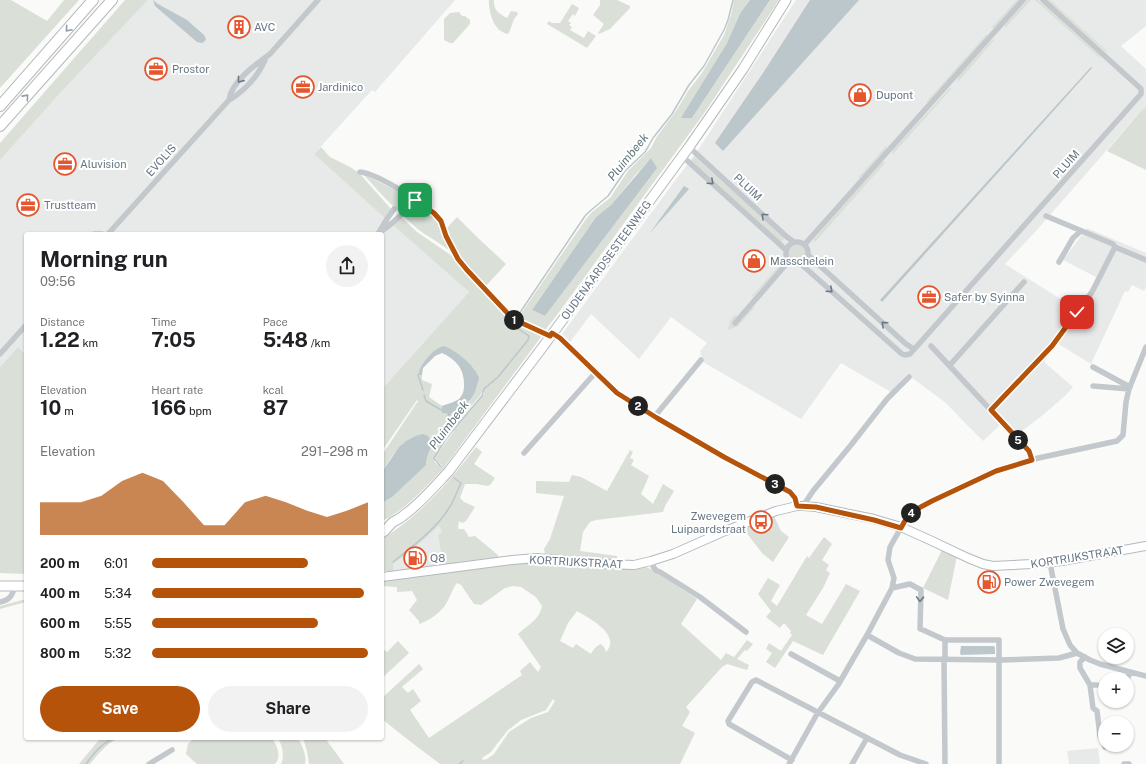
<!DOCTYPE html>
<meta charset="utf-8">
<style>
:root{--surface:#fff;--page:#f2f2f2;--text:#202124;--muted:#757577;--accent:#b45309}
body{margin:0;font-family:"Public Sans",sans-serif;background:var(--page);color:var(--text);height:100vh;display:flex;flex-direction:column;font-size:15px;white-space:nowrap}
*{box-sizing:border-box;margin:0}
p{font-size:13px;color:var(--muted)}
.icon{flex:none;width:22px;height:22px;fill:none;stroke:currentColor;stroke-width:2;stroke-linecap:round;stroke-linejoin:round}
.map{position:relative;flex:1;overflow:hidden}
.drawer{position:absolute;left:24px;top:232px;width:360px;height:508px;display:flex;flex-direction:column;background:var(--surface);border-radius:4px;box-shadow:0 1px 3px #0004}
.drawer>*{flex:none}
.controls{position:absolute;left:1098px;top:628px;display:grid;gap:8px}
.controls a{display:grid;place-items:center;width:36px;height:36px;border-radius:50%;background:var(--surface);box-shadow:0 1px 3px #0004;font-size:20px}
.pin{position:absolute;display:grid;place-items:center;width:34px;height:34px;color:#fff;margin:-17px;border-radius:8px;box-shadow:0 2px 6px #0006}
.km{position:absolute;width:20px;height:20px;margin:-10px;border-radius:50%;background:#222;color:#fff;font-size:11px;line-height:20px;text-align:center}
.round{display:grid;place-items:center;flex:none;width:42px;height:42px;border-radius:21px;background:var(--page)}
.summary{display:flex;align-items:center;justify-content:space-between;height:68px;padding:0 16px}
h1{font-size:22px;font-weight:700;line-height:30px}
.stats{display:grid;grid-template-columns:repeat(3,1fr);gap:6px;height:68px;padding:4px 16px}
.stats div{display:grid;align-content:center}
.stats b{font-size:20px;font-weight:700}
.stats small{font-size:11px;font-weight:400}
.stats p{font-size:11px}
.chart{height:112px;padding:8px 16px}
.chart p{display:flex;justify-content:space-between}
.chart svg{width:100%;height:72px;margin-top:4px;fill:var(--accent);opacity:.7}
.button{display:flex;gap:8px;margin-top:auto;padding:8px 16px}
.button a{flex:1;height:46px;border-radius:24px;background:var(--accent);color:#fff;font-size:16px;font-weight:700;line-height:46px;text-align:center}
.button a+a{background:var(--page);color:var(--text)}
ul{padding:0 16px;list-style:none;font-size:13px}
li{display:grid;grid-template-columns:64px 48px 1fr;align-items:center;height:30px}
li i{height:10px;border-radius:5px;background:var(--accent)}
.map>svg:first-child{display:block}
</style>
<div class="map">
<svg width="1146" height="764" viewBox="0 0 1146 764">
<rect width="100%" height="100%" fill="#fafaf8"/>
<path fill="#e8e9e9" d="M148,0H455L375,92L372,90L314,154L469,292L382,389V234H26V355L18,347L0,367V160L62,91Z
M796,0H1146V26L1121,46L1146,69V107L1141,111L1036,231L1005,264L1075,308L1090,291L1096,277L1063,260L1087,228L1146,253V287L1144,291L1132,285L1128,292L1125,291L1091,364L1057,343L1044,362L1073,387L1066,395L1043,415L1018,434L1026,443L1034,455L1025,457L1026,453L1000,425L983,441L965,423L946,403L907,374L891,392L841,363L801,419L703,362L700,351L707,343L671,317L639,359L591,314L570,342L562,334L700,147Z
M439,526L442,532L438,535L443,565L394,573L393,564L411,551Z
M1098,748L1100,764H1069L1067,751Z"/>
<path fill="#dadfd7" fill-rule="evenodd" d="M0,0H11L47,21L64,0H79L0,88Z
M125,0H148L62,91L0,160V143Z
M489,0H494C493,10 499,14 507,18L511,11L517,12L518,14L514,19L509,33L507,34C502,32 498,30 496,26C492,22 488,6 489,0Z
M600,0H617L630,6V8L610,29L599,34L598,33L604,24L593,15L600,5Z
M734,0H750L746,5L727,43L682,118H692L770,0H779L705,112L557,315L545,330L518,318L586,219L592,212L610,198L628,171L651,148L656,138L678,108L688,91L702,73L724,35L731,15ZM651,159L656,168L545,316L532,310L596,217L611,205L636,174Z
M1017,0H1020L994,28H991Z
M1027,0H1031L1005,28V25Z
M1035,0H1038L1101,57L1100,58Z
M1047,0H1050L1107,51L1106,52Z
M572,4L579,8L575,16L573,14L568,21L571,23L569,25L572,27L570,30L584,38L588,31L596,36L587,48L547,24L549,21L552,23H560Z
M459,12L462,16H465L470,20V24L453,43H450L444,40V19L450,13Z
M987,34V37L929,101L926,102Z
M995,39L958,82V77L992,40Z
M950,88H952L892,155L893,150Z
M1146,107V170L1107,151L1141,111Z
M886,146L887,148L861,177L858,178Z
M321,147L330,157L350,167L359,173L391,209L385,218L314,154Z
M695,157L785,238L780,243L690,162Z
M882,162H886L815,242L813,240Z
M363,174L403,194L433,214L440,224L452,252C442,245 433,239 423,233C401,216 382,195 363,174Z
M401,217L417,232L455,258L511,319L515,327L517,322L541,334V337L443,469C424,488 407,509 382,521V503C402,490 419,472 430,451L415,436C399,443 391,458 382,472V455L418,401L417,400L382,451V389L469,292L393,225ZM444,346L474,369L470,400L452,414L449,418L448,414L442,413V406L429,397L432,384L422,380V375H418L419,371ZM482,392L485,393L460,422L459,420L480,396ZM452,429L454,431L436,456V459L442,466L441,468L435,462L434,457Z
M457,217L477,237L506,264L485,287L466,267L457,254L446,229Z
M789 253a8 8 0 1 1 16 0a8 8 0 1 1-16 0Z
M780,265H782L754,296L751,297Z
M755,307L738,326L729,330L728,328L731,319L735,315L737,316L733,321L737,325L752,308Z
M18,347L26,355V574L0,573V367Z
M476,447L482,452L474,464L495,478L491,484L488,486L477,484H465L460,498L464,502L475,507L466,521L462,523L459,521L458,528L459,529H464L469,537L475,536L498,555L499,559L443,565L438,535L442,532L439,526L411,551L393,564L394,571H382V539C421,515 448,483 476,447Z
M630,450L633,452L630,458L634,460L631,465L649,476L641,494L653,504L663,484L674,491L665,506L663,512L596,520L590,522L583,532L580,551L617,556L618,561L568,558L545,554L544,549L550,539L564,496L536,493V481L569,482L572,475L581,477L607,491Z
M774,516L781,531L789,537L773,562L762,553L742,527Z
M824,537L832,544L822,560L829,565L826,570L830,573L823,588L806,615L822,624L846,584L860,591L823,655L793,641L775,668L766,662L772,653L766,649L769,643L781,651L792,635L790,633L791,631L784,623L780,628L766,617L771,611L758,594L768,578L780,585L771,601L777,606L807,556L809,558Z
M942,550L957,556L948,600L923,588Z
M540,560L608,567H646L653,570L697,599L681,624L721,660L726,653L734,657L747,640L753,644L747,651L745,650L737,659L749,665L747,670L727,664L722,667L686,707L690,712L682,726L695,733L680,764H440L407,739L382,719V698L419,664L423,669L402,687L408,693L413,689L421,701L410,710L429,738L522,675L520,671L530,662L538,672L541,667L518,634C527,626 540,619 542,606L536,597L521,587L513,586L505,588L481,605L474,604L461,585L457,583C451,591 449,601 443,608C437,615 428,621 419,624V621L409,610L417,600L412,591L397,592V587L382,586V580ZM577,611C589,618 622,635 606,652L604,647L601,644C597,645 593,650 591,654L576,644L573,648L560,641L568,623ZM553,699L555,701L548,712L531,718L509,732L494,754L487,759L483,760L482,758L491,752L507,731L521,720L546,710Z
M26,599V602L0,609V606Z
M398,641L409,653L382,678V648L387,652Z
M102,738H119C107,743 98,754 90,764H79L98,741Z
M194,738H272C277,746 282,756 275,764H197L186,754L188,744Z
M278,738H298C302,745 307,756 305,764H281C285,756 282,745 278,738Z
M303,738H325L344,764H309L307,751Z"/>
<path fill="#bbc7cb" d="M153,0L158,4L187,20L204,35L206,39L205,41L202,43L197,42L155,6Z
M750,0H770L692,118H681L727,43L741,12Z
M810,0H859L723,151L715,143L763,73Z
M1091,67L1092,68L882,302L880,300Z
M651,158L657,168L545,316L532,310L596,217L611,205Z
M684,186L689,189L649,234Z
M444,346C457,351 474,365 479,378L475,392L470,400L452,413L449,418L447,419L446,418L448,414L442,413V406C447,404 455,402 459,399C462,396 464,391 464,387C465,370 457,360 442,353L435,356L423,368L422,375H418C420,365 433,348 444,346Z
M423,434L428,436C436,449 425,453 426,465L392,497L382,503V472L399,447L406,441L415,436Z
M961,646H993L995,647V654L961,655L960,653Z"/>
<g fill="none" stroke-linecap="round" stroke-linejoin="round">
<path stroke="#bbc7cb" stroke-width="1.5" d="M519,314L585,216L590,211L608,196L625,171L645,152L648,147L653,138L672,114L689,85L704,66L724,30L728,20L733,0
M418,375L423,390
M424,395L426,401L443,411
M441,467L434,458L446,439L458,424L482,396L484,389L498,377L528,340L529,336L514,326V322
M393,562C411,548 438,527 449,508C454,501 457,491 461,483L454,478
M86,764C94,753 101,744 114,738
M459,764L463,761"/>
<g stroke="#b3babf" stroke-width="10">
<path id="secondary" d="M382,577L512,560L536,558L605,564L634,565L651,561L673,554L725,531L776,511L797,506H803L816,507L874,519L901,527L932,541L968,558L983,564L993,566L1032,564L1062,561L1146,546"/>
</g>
<g stroke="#b5babe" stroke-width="11">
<path id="primary" d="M382,533C387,530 389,525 393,522C397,520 401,518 404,515C421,503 435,486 449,471L542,348L689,147L743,69L786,0
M0,586H26"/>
</g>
<g stroke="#b4b9bd" stroke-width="12">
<path id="highway" d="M0,106L93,0
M0,126L112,0"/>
</g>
<path stroke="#c3c8cc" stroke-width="5.5" d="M229,100C231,82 256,64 270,54L318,0
M689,147L787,237L794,242
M682,156L786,250
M360,172C376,173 432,207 441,221C443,225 444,231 446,235C449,243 453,253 459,260C472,279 492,297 508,315L513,319L550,336
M1046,216L1113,244L1115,247L1146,260
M94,234H102
M108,234L229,100C245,91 260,74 266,57
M378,234L387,219L394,209
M378,234L391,224L401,215
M786 253a11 11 0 1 1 22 0a11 11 0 1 1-22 0Z
M805,244L1023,0
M808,255L906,344L914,349
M1059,262L1073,238L1081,231
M801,264L902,354L905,355L910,354L1141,94V89L1139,87L1043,0
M735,323L789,261
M552,333L560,338L617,393L657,418L724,457L790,492L795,498L797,506
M931,346L1029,451L1032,460
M0,354L26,325
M950,365L1024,282
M1093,367L1130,387
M1093,386L1129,389
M991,410L1052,345L1092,292L1115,247
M655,416L701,360
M524,453L596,372
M803,506L813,491L851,445L887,399L909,377
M651,561C653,566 654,571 660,572L700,597L746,632
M1050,563L1063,629L1070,645L1077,653L1090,660L1100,664L1146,676
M892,588L910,584L921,590L920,629L923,630L945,640H999V764
M0,602C10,600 12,596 15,586
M867,635L899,653L915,659L1000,660L1059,658L1077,653
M945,640V660
M791,654L840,681
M1085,657L1080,662V668L1090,685L1093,708L1097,711L1100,736L1104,738L1105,747
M944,659L945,764
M1127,680L1130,672
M1090,685H1097
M792,760L729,724L728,721L752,682L756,680L900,755L926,764
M149,764L172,750
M789,764L817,714L838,685L867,635L892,588L894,578L888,560L890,547L907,517L917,509L932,501L996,471L1021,462L1043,457L1117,441L1123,435L1126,402L1129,389L1146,347
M852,764L867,738
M1124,764H1129"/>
<use href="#secondary" stroke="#fff" stroke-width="8"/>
<use href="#primary" stroke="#fff" stroke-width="9"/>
<use href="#highway" stroke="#fff" stroke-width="10"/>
</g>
<defs><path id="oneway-chevron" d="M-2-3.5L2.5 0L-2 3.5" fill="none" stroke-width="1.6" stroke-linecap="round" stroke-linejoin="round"/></defs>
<g stroke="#939fa8">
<use href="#oneway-chevron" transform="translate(68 29) rotate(131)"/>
<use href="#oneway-chevron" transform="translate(26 97) rotate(-48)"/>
</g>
<g stroke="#6a7a87">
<use href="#oneway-chevron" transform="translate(240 80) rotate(129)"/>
<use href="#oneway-chevron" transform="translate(711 182) rotate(42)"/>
<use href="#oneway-chevron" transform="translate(764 216) rotate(-137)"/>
<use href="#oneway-chevron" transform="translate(830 290) rotate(42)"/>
<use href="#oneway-chevron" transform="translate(884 324) rotate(-138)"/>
<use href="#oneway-chevron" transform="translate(920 599) rotate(92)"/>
</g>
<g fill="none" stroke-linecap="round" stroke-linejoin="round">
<g stroke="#fff" stroke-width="8">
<path id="route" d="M415,200L434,213L441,221L446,236L458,259L467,270L513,319L550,336L552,333L560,338L617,393L657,418L724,457L790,492L795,498L797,506L816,507L874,520L901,528L907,517L917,509L932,501L996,471L1032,460L1029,451L991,410L1052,346L1077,312"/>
</g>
<use href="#route" stroke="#b45309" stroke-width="5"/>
</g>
<defs>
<g id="building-ring" transform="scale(1.15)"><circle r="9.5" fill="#fff" stroke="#e4572e" stroke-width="1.5"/><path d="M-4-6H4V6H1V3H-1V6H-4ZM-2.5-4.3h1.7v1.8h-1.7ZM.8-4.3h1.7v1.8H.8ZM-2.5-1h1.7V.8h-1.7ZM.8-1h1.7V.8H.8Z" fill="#e4572e"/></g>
<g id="office-ring" transform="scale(1.15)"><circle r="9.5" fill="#fff" stroke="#e4572e" stroke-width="1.5"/><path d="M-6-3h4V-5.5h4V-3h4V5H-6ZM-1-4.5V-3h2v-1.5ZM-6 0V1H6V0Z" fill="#e4572e"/></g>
<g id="shop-ring" transform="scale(1.15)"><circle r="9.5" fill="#fff" stroke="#e4572e" stroke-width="1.5"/><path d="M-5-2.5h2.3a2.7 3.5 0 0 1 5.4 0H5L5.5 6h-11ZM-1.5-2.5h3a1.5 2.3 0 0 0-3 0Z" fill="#e4572e"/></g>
<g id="bus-ring" transform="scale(1.15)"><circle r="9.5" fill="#fff" stroke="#e4572e" stroke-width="1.5"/><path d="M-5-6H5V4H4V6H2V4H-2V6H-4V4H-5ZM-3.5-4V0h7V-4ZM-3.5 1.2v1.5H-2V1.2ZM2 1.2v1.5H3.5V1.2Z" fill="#e4572e"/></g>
<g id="fuel-ring" transform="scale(1.15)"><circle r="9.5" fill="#fff" stroke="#e4572e" stroke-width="1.5"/><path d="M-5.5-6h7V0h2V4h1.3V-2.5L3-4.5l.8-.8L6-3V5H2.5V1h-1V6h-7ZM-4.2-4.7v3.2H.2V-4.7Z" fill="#e4572e"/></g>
</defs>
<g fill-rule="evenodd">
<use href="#building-ring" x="239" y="27"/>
<use href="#office-ring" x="156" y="69"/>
<use href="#office-ring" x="303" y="87"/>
<use href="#shop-ring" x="860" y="95"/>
<use href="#office-ring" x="65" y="164"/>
<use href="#office-ring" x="28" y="205"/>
<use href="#shop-ring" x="754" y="261"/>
<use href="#office-ring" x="929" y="297"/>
<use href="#bus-ring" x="761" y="522"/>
<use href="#fuel-ring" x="415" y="558"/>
<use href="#fuel-ring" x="989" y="582"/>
</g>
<g text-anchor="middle" stroke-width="4" stroke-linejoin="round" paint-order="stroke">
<g font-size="11" fill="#657683" stroke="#fff" text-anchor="start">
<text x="254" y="31">AVC</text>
<text x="172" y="73">Prostor</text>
<text x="318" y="91">Jardinico</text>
<text x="876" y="99">Dupont</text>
<text x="80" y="168">Aluvision</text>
<text x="44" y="209">Trustteam</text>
<text x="770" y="265">Masschelein</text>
<text x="944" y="301">Safer by Syinna</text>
<text x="746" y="520" text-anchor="end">Zwevegem<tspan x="746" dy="13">Luipaardstraat</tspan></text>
<text x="430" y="562">Q8</text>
<text x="1004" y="586">Power Zwevegem</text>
</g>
<g font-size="11" fill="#657683" stroke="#fff">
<text transform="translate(161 160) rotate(-48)" y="4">EVOLIS</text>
<text transform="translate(1066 164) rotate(-48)" y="4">PLUIM</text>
<text transform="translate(748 187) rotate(43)" y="4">PLUIM</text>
<text transform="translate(606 260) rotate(-54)" y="4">OUDENAARDSESTEENWEG</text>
<text transform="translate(1077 557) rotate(-9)" y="4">KORTRIJKSTRAAT</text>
<text transform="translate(576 562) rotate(3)" y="4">KORTRIJKSTRAAT</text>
</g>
<g font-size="12" font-style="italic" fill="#60757c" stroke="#fff">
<text transform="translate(628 157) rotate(-51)" y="4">Pluimbeek</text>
<text transform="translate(449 425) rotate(-53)" y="4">Pluimbeek</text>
</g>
</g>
</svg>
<div class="controls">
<a><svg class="icon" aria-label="layers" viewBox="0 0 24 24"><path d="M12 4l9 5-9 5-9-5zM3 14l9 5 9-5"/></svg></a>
<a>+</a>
<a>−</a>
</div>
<div class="pin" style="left:415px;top:200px;background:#1e9e55"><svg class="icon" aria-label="arrive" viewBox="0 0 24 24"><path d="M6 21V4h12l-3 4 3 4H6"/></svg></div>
<div class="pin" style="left:1077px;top:312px;background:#d93025"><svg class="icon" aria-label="check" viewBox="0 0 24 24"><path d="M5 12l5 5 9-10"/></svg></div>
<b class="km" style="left:514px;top:320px">1</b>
<b class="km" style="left:638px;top:406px">2</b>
<b class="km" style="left:775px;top:484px">3</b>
<b class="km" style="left:911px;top:513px">4</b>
<b class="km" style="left:1018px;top:440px">5</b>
<section class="drawer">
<div class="summary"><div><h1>Morning run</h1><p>09:56</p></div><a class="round"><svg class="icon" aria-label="share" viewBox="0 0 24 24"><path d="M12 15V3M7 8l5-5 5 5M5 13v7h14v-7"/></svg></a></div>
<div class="stats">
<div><p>Distance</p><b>1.22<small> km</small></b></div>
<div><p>Time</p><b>7:05</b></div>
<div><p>Pace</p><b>5:48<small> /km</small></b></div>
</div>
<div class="stats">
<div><p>Elevation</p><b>10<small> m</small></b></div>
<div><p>Heart rate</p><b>166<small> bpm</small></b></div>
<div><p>kcal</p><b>87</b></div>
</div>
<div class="chart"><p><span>Elevation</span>291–298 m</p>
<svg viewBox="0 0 160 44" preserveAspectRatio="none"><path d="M0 44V24L10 24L20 24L30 20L40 11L50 6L60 11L70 24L80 38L90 38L100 24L110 20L120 24L130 29L140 33L150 29L160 24V44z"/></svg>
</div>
<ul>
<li><b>200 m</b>6:01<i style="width:72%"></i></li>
<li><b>400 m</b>5:34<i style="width:98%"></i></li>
<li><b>600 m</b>5:55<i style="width:77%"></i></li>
<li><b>800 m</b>5:32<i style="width:100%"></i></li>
</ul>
<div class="button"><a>Save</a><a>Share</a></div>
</section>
</div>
